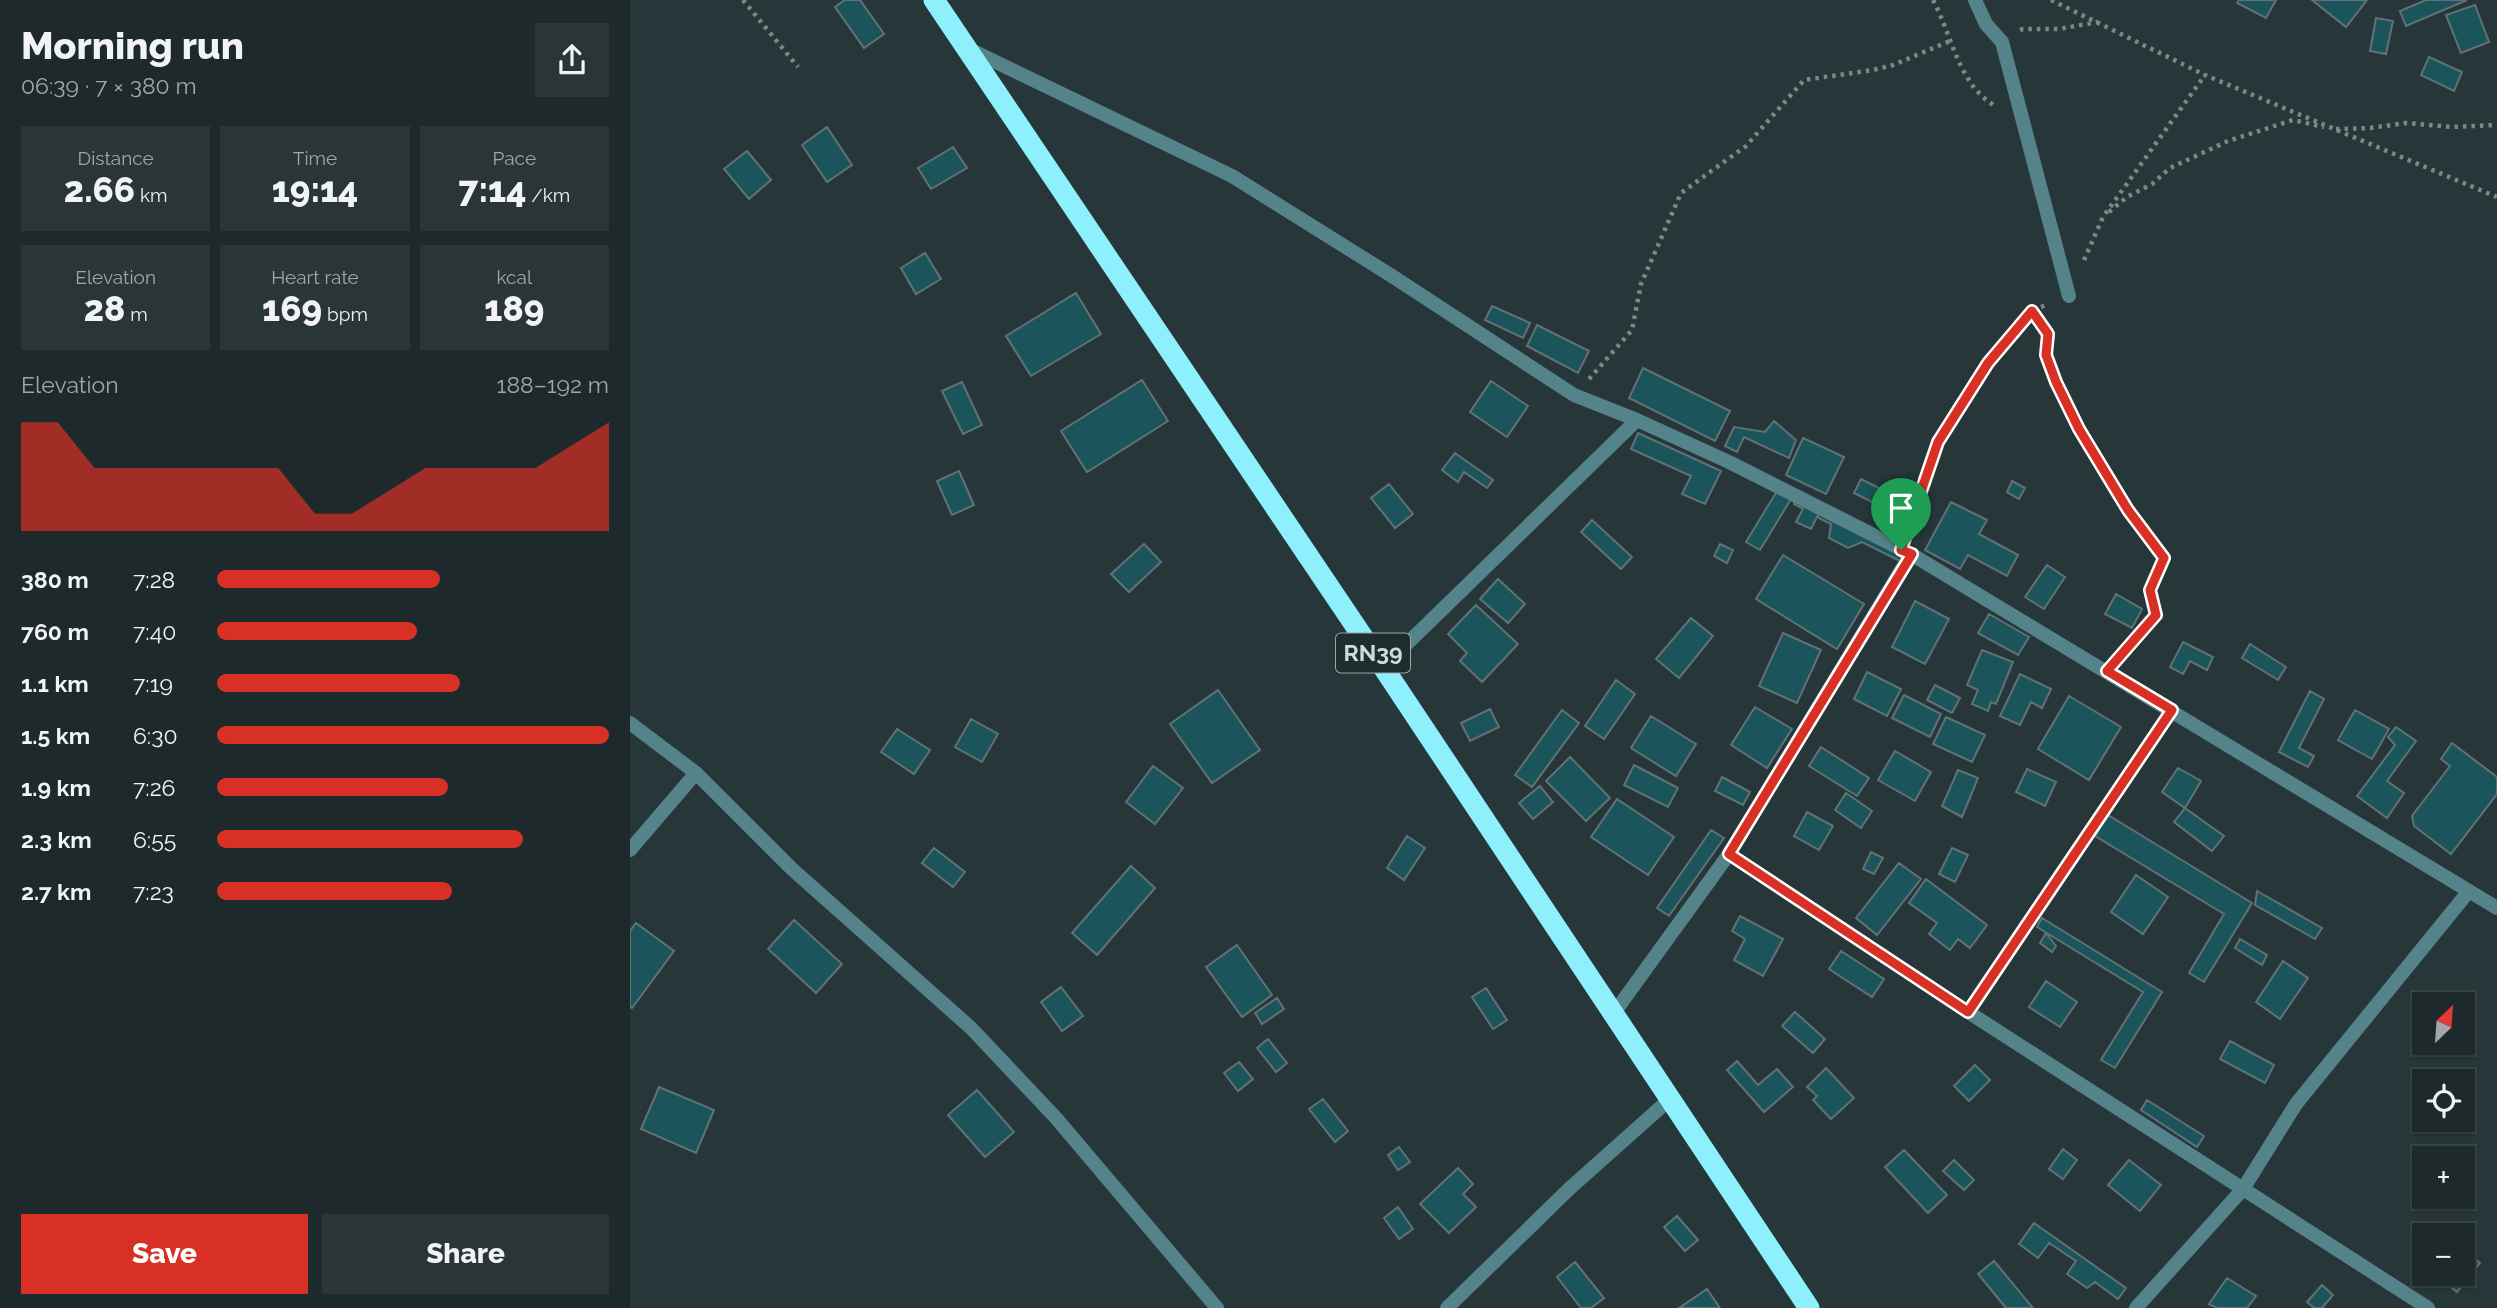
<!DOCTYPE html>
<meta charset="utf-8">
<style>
:root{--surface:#1d292b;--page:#2a3537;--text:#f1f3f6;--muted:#a0a6a9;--line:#3b4547;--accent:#d93025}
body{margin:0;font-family:Raleway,sans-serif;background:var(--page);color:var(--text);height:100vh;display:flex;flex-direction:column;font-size:26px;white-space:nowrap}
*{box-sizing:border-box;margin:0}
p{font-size:23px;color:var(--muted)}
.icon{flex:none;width:38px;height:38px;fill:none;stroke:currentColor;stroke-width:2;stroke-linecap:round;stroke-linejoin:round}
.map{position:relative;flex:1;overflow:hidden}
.sheet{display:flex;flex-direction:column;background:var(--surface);width:630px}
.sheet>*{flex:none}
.needle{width:46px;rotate:25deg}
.tools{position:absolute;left:1782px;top:992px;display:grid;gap:14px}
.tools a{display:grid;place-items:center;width:63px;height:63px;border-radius:0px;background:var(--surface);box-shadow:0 2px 5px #0004,0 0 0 2px var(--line);font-size:35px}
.pin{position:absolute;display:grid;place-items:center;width:60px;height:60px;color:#fff;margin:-72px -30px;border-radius:50% 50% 50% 0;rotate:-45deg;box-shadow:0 0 7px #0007}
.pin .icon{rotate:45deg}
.round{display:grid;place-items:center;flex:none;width:74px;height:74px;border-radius:0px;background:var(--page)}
.summary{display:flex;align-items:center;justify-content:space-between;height:119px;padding:0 21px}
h1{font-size:38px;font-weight:800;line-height:52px}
.metrics{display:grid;grid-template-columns:repeat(3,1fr);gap:10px;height:119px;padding:7px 21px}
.metrics div{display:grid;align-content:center;border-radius:0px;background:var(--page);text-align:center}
.metrics b{font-size:35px;font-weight:800}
.metrics small{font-size:19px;font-weight:400}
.metrics p{font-size:19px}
.chart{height:196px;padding:14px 21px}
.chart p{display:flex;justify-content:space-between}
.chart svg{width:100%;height:126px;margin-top:7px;fill:var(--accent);opacity:.7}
.button{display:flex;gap:14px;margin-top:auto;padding:14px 21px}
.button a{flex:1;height:80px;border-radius:0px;background:var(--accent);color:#fff;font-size:28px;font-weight:800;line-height:80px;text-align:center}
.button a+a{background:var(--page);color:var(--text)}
ul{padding:0 21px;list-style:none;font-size:23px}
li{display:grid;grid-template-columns:112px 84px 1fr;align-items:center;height:52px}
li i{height:18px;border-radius:9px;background:var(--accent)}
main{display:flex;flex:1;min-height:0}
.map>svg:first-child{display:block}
</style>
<main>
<section class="sheet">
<div class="summary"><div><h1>Morning run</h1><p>06:39 · 7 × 380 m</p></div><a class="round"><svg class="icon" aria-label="share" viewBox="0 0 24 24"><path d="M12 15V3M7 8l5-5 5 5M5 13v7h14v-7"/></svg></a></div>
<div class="metrics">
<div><p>Distance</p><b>2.66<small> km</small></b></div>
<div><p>Time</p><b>19:14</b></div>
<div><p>Pace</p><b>7:14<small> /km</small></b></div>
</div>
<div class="metrics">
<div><p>Elevation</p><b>28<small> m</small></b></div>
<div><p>Heart rate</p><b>169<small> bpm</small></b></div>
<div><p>kcal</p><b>189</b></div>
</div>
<div class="chart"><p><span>Elevation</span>188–192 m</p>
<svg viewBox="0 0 160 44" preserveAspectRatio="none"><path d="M0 44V6L10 6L20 22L30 22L40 22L50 22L60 22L70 22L80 38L90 38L100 30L110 22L120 22L130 22L140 22L150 14L160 6V44z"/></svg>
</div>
<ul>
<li><b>380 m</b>7:28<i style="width:57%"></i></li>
<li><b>760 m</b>7:40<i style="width:51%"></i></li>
<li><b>1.1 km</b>7:19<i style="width:62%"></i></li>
<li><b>1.5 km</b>6:30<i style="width:100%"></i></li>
<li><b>1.9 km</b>7:26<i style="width:59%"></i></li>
<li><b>2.3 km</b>6:55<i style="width:78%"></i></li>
<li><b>2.7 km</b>7:23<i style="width:60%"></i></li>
</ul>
<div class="button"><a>Save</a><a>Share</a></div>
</section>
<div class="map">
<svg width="1867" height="1308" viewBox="0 0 1867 1308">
<rect width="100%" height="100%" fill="#273739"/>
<path fill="#1b545a" stroke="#617274" stroke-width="2" d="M215,0H230L254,34L234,48L205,7Z
M1609,0H1646L1636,18L1607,3Z
M1682,0H1737L1716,27Z
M1796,0H1837L1776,26L1770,11Z
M1845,5L1859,42L1831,53L1816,15Z
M1746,18L1763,21L1756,54L1740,51Z
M1799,57L1832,72L1824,91L1791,75Z
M197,127L222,165L197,182L172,145Z
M323,147L337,168L301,189L288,168Z
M117,151L141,180L119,199L94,169Z
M295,253L311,279L286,294L271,268Z
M446,293L471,334L401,376L376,336Z
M862,306L900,323L893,338L855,320Z
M907,325L959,351L948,373L897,346Z
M1013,368L1100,411L1085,441L999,398Z
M512,380L538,421L457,472L431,431Z
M861,381L898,406L877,437L840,412Z
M332,382L352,425L333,434L312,391Z
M1144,421L1166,440L1159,458L1114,437L1107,452L1095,446L1104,427L1135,432Z
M1008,433L1091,471L1075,504L1052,494L1061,476L1001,449Z
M1173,438L1214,457L1196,494L1156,475Z
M825,453L863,480L857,488L834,472L828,482L812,470Z
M329,471L344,505L322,515L307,481Z
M1231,479L1259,493L1252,507L1224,493Z
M1382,481L1395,488L1389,499L1377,492Z
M759,484L783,514L765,528L741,498Z
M1147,491L1161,499L1130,550L1116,542Z
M1166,499L1190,511L1181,529L1166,522L1173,509L1164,504Z
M1321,502L1357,520L1349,534L1388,555L1377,576L1338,555L1330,569L1295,550Z
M1190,511L1278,555L1274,563L1232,542L1218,548L1199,538L1201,524L1187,517Z
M962,520L1002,557L991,569L951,532Z
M514,544L531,562L499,592L481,574Z
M1090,544L1103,550L1097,563L1084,556Z
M1153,555L1234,604L1207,649L1126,599Z
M1417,565L1435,577L1414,609L1395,597Z
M868,579L895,604L878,623L850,599Z
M1486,594L1512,609L1502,628L1475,614Z
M1285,601L1319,619L1295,664L1262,647Z
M846,605L888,644L852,682L830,661L837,653L818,634Z
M1359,614L1399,637L1388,655L1348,633Z
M1061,618L1083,636L1049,678L1026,659Z
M1153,633L1191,650L1167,703L1129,686Z
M1553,642L1583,657L1577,670L1560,661L1553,674L1540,667Z
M1620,644L1656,667L1648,680L1612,658Z
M1352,650L1383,662L1366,704L1361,702L1358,711L1342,704L1348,690L1337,685Z
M1237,672L1271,689L1257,716L1224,699Z
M1390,674L1421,689L1412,708L1401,702L1390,725L1370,716Z
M986,680L1005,694L974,739L955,726Z
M1305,685L1330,698L1322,713L1297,700Z
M588,690L630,750L582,783L540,724Z
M1680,691L1694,699L1669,748L1684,756L1678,767L1649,752Z
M1274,695L1311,714L1300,737L1262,718Z
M1439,696L1491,727L1459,780L1408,749Z
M1125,707L1162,729L1137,768L1101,745Z
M860,709L869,727L840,741L831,723Z
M932,710L949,723L902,787L885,775Z
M1725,710L1759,729L1742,759L1708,740Z
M1021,716L1066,744L1046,776L1001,748Z
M1316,717L1355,735L1342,762L1303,744Z
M341,719L368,734L352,762L325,747Z
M1766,727L1786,741L1757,781L1774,793L1757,818L1727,796L1765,745L1758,737Z
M267,729L300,750L284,774L251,752Z
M1822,743L1867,777V794L1821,854L1784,826L1782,816L1820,766L1811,759Z
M1191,747L1239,778L1227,796L1179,766Z
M1265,751L1301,772L1285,801L1248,780Z
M940,757L980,798L956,821L916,781Z
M1004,765L1048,788L1038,807L994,785Z
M523,766L553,788L525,824L496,802Z
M1548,768L1571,781L1555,808L1532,792Z
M1397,769L1426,782L1415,806L1386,792Z
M1328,770L1348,778L1332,817L1312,806Z
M1092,777L1120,792L1113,805L1085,791Z
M910,786L923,802L903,819L889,803Z
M1216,793L1242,811L1231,828L1205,810Z
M987,799L1044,837L1018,875L961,837Z
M1555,808L1594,836L1582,851L1544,822Z
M1177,812L1203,826L1189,850L1164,836Z
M1478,815L1622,903L1574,982L1559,973L1594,914L1465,836Z
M1081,830L1094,838L1039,916L1027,908Z
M777,836L795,848L774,880L757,868Z
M304,848L335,872L323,887L292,863Z
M1322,848L1338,855L1325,882L1309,874Z
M1241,852L1253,858L1244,874L1233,869Z
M1269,863L1291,879L1247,935L1226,918Z
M501,866L525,888L467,955L442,933Z
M1506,875L1538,897L1513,934L1481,912Z
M1296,879L1357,925L1340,948L1328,939L1320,950L1299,934L1307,923L1279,903Z
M1627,891L1692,928L1685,939L1625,905Z
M1110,916L1153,939L1133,976L1104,960L1115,939L1102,931Z
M1412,918L1532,992L1485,1068L1471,1060L1513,992L1407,927Z
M164,920L212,964L186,993L138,949Z
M6,923L44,951L2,1008L0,1007V931Z
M1416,933L1426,946L1422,952L1410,943Z
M1610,939L1637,955L1632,965L1605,948Z
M607,945L642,995L612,1017L576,967Z
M1211,951L1254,979L1242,997L1199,969Z
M1653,961L1678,978L1650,1019L1626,1002Z
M1416,981L1447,1002L1430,1027L1399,1007Z
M431,987L453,1016L432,1031L411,1002Z
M856,988L877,1020L863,1029L842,997Z
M647,998L654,1009L632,1024L625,1013Z
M1165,1012L1195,1039L1183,1053L1152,1026Z
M638,1039L657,1063L646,1072L627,1048Z
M1600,1041L1644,1065L1635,1083L1590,1059Z
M1107,1061L1128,1085L1147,1069L1163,1087L1134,1112L1097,1070Z
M609,1062L623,1079L608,1091L594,1073Z
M1345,1065L1360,1080L1339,1101L1324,1086Z
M1196,1068L1224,1098L1201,1119L1183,1100L1187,1096L1177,1087Z
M29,1087L84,1110L66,1153L11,1129Z
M347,1090L384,1132L355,1157L318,1115Z
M693,1099L718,1131L705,1142L679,1109Z
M1517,1100L1574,1136L1567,1147L1511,1110Z
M769,1147L780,1162L768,1170L758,1155Z
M1433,1149L1447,1160L1433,1179L1419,1169Z
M1274,1150L1317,1195L1298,1213L1255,1167Z
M1324,1160L1344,1180L1334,1190L1313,1171Z
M1499,1160L1531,1185L1510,1211L1478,1185Z
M828,1168L843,1184L833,1194L846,1207L819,1233L790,1204Z
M768,1207L783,1229L769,1239L754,1218Z
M1047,1216L1068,1240L1055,1251L1034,1227Z
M1404,1223L1496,1288L1488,1299L1465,1282L1457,1288L1437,1274L1446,1261L1419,1243L1408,1258L1389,1244Z
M1832,1249L1850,1263L1827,1292L1805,1274H1832Z
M1364,1261L1403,1308H1376L1348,1274Z
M945,1262L974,1298L961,1308H951L927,1277Z
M1597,1278L1626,1296L1617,1308H1587L1579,1304Z
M1692,1285L1703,1295L1692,1308H1684L1677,1302Z
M1077,1289L1090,1308H1049Z"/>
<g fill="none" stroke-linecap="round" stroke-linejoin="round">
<path stroke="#7b8789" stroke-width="4.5" stroke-dasharray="3.5 5" stroke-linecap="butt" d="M113,0L168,67
M1303,0C1322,35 1328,84 1365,106
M1421,0L1575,75L1867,197
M1390,30L1393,29H1429L1468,22
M1706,129L1740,128L1776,123L1821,127L1867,125
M1479,212L1497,197L1522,184L1540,168L1598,141L1663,120L1694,127
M1454,260L1473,217L1575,75
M1402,311L1418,334L1416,355L1426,382L1449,429L1498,510L1534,558L1520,590L1526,615L1492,655
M959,379L1002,330L1011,284L1051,193L1116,146L1174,80L1243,70L1263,65L1320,41
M1278,529L1308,442L1337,395L1358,363L1402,311L1418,304"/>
<path stroke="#54848a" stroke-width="14" d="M1345,0L1356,24L1372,42L1439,296
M339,49L602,176L762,276L944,395L1007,420L1099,462L1281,554L1867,908
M753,667L1007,420
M0,723L66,773L162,869L341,1028L426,1118L587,1308
M0,850L66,773
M1099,854L1338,1012L1798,1308
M1338,1012L1542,710
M984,1013L1099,854L1281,554
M817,1308L939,1189L1040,1099
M1506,1308L1613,1189L1666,1104L1839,891"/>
<path stroke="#8df0fc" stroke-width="21" d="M304,0L753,667L1179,1308"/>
</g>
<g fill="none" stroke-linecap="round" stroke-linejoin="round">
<g stroke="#fff" stroke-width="14">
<path id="route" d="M1402,311L1418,334L1416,355L1426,382L1449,429L1498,510L1534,558L1520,590L1526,615L1477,671L1542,710L1338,1012L1099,854L1282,554L1271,550L1308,442L1358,363Z"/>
</g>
<use href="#route" stroke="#d93025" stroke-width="9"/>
</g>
<g text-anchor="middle" stroke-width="5" stroke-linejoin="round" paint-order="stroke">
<rect fill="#1e2d2e" stroke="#9ba6a7" stroke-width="2" x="706" y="633.5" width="74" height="39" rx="5"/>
<g font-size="23" font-weight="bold" fill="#d1dadb">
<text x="743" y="661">RN39</text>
</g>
</g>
</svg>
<div class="tools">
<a><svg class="needle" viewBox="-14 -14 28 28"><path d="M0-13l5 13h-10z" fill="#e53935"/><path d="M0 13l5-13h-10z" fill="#a0a6a9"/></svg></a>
<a><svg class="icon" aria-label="locate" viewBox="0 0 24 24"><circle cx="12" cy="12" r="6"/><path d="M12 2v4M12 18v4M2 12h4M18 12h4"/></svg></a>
<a>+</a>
<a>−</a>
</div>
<div class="pin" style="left:1271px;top:550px;background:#1e9e55"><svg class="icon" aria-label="arrive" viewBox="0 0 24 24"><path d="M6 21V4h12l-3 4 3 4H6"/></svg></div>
</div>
</main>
